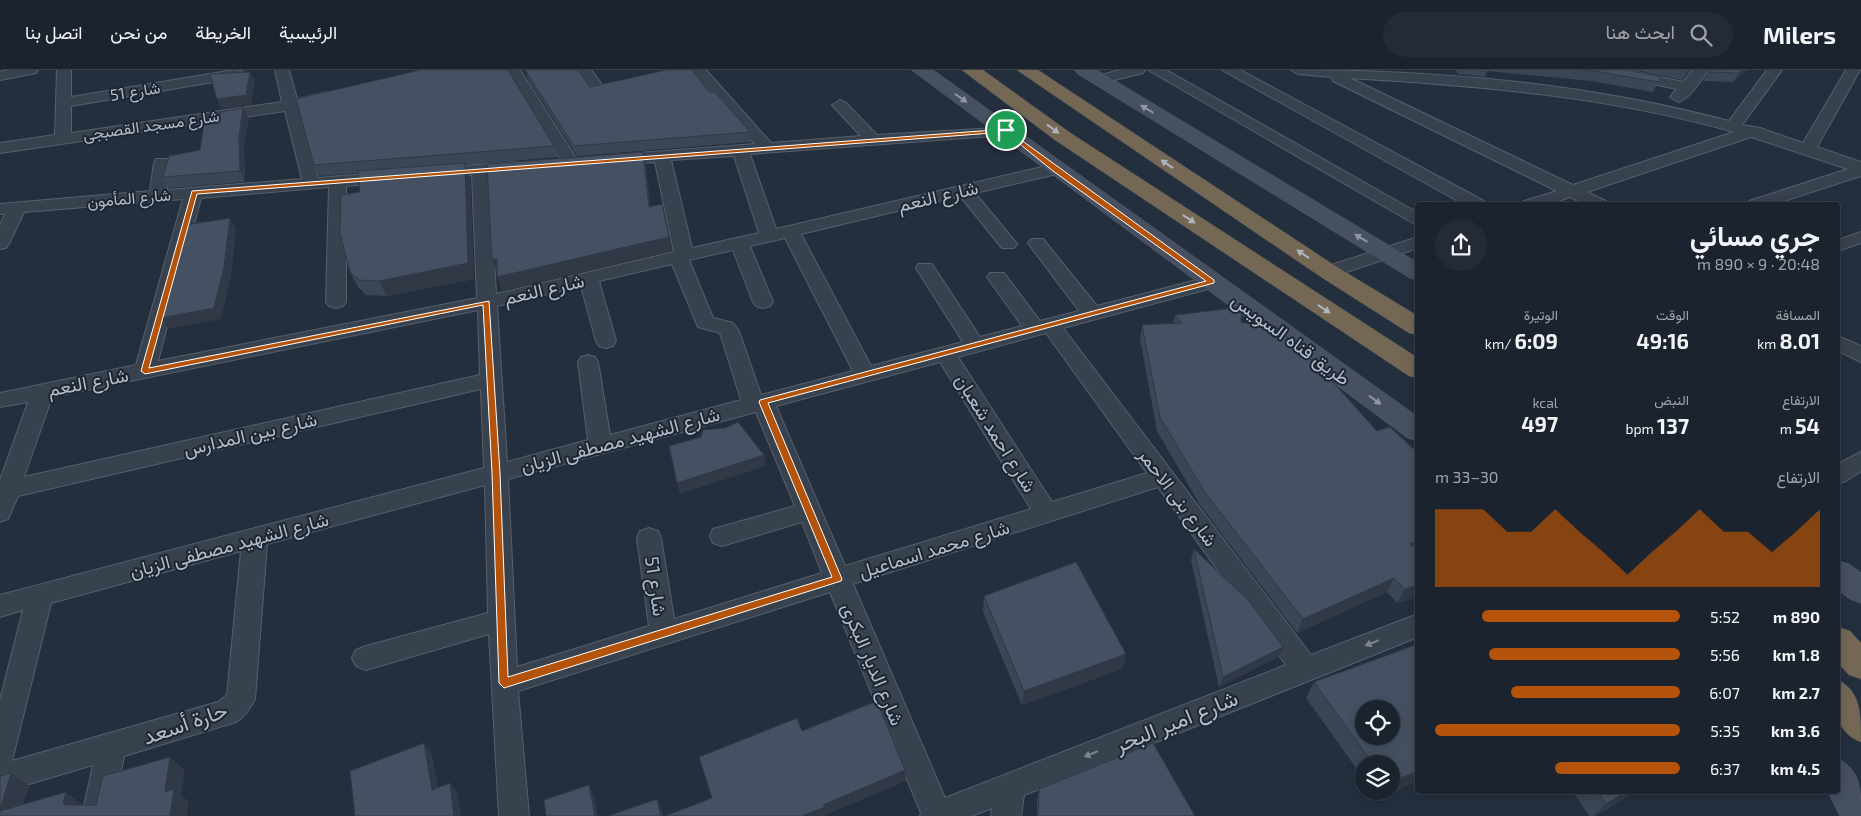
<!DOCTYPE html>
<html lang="ar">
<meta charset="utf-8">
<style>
:root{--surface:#1b232e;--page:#242b36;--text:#f1f3f6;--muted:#a0a4aa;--line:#39404a;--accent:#b45309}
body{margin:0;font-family:"Exo 2",Vazirmatn,sans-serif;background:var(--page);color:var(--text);direction:rtl;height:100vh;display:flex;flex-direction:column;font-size:19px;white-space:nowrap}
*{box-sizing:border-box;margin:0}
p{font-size:16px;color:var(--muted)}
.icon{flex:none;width:28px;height:28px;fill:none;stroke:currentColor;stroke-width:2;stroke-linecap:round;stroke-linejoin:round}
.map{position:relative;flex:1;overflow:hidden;direction:ltr}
.panel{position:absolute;left:1415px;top:132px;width:425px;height:592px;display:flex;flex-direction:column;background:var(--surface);border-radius:5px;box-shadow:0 2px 12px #0003,0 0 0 1px var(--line);direction:rtl}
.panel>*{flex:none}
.fabs{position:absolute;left:1355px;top:630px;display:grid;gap:10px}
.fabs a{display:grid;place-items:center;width:45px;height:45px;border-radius:50%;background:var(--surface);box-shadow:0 2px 12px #0003,0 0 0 1px var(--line);font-size:25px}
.pin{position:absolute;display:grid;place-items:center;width:42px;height:42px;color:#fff;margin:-21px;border:2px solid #fff;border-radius:50%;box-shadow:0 1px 5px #0007}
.round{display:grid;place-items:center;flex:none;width:52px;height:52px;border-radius:26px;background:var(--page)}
.summary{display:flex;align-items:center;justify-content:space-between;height:85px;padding:0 20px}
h1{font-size:28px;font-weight:700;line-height:38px}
.figures{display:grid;grid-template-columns:repeat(3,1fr);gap:8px;height:85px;padding:5px 20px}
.figures div{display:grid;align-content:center}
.figures b{font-size:21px;font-weight:700}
.figures small{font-size:14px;font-weight:400}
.figures p{font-size:14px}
.chart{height:140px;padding:10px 20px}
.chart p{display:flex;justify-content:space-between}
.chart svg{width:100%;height:90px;margin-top:5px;fill:var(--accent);opacity:.7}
ul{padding:0 20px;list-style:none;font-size:16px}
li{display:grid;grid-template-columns:80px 60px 1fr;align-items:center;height:38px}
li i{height:12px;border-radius:6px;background:var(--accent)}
header{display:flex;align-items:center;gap:30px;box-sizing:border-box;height:70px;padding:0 25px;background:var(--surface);border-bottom:1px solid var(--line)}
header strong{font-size:24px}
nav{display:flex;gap:28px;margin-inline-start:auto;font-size:18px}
.search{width:350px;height:45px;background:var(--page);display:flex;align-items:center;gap:12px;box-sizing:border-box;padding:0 18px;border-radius:28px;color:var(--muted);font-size:19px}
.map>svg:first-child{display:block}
</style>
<header>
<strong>Milers</strong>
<div class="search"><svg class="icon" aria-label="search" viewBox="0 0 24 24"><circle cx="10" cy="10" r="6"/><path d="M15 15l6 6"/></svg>ابحث هنا</div>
<nav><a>الرئيسية</a><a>الخريطة</a><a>من نحن</a><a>اتصل بنا</a></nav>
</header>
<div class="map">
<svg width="1861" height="746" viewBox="0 0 1861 746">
<rect width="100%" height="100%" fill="#242f3e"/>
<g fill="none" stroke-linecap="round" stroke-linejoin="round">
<g stroke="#565f6c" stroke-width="2">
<path id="street" d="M8,0H38L36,3L0,10V2Z
M57,0H71V27L234,0L242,1L244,4L237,8L71,36V63L282,32L275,0H289L297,29L327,22L335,27L332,30L299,38L318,108L389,102L395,103L397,107L395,111L389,112L346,116V232L343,236L336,238L329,236L326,232L329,117L201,128L158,291L477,228L472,105L433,107L431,103L433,99L439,98L516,92L522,93L524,97L522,101L489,104L496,224L674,182L655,92L613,95L607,94L605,90L607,86L613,85L755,74L691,0H706L771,73L861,66L832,35L840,30L845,32L877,65L1012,57L1014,60L1012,63L1006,65L750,84L776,159L1055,94L1061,95L1063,99L1061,103L975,123L1017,174L1014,178H1002L960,126L801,164L871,296L963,272L916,198L918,194H932L980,267L1022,256L987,207L990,203H1004L1040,251L1079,241L1028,173L1031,169H1043L1097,236L1212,206L1219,208L1222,212L1219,216L1063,258L1311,585L1418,544V567L1024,725L1021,746H991L992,738L972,746H920L921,743L830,522L518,621L529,746H499L489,564L366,600L356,596L352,588L356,580L366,576L488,543L485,415L267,474L255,629C250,639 245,646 236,652L124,686L112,746H82L93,695L12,719L0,715V630L23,540L0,547V525L484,398L481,319L18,426L8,449L0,452V410L28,332L0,337V323L136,295L183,129L24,142L9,174L6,178L0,179V155L5,144H0V134L150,121L154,93L156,89H168L170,93L167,120L302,109L285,41L0,83V73L55,65ZM734,86L759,163L692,178L671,90ZM785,168L853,301L761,325L739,261L733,253L713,248L689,190L733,180L753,232L756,236L763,238L770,236L773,232L750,176ZM672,194L698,257L720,263L741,330L610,365L598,292L595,287L588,285L581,287L578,292L588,370L507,392L497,236L581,216L596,271L599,276L606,278L613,276L616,271L599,211ZM478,240L480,305L24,407L52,327ZM1046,263L1147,403L1052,432L958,287ZM940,292L1031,439L845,496L776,336ZM756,342L795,436L713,459L710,466L713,473L722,476L802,452L822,503L674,549L661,468L658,461L649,458L640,461L637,468L649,556L517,597L508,409ZM1158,417L1286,595L945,728L853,514ZM241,481L227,625L218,632L12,691L51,533Z
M506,0H520L579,93L577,97H565Z
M577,0H591L606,20L603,23H593Z
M1120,0H1145L1143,3L1098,14L1091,10L1093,7Z
M1148,0H1166L1418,143V156Z
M1222,0H1240L1484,131L1487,135H1465Z
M1291,0C1438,0 1586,13 1729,51L1767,0H1782L1742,55L1760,58L1803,73L1846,0H1860L1817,77L1861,92V106L1772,135H1746L1749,131L1848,99L1751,67L1587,122L1606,131L1609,135H1586L1570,127L1547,135H1521L1524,131L1557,121L1333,11L1331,7L1298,4ZM1350,8C1480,16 1608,26 1734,62L1573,115Z
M1598,0H1627L1683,12L1693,0H1708C1701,10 1690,29 1678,32L1670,27L1677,19L1605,4Z
M1861,162V173L1838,181V170Z
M1418,167V178L1329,208L1322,206L1320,202L1322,198Z
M1838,266L1861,276V292L1838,281Z
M1861,382V401L1846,411L1838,413V394Z"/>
</g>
<g stroke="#565f6c" stroke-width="1">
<path id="secondary" d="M912,0H933L1418,347V371L1408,368Z
M1075,0H1097L1418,193V210L1410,208L1078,4Z
M1838,491L1849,494L1861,503V533L1850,529L1838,520Z
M1838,689C1861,700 1861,721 1861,746H1840L1828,722H1838Z"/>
</g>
<g stroke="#434c59" stroke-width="1">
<path id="highway" d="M962,0H983L1069,62L1418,288V308L1409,306L1055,70Z
M1017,0H1038L1337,197L1418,246V265L1409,263L1321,207Z
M1838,557L1850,561L1861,573V609L1849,605L1838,593Z
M1838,610C1861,621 1861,645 1861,672C1833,661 1835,636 1838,610Z"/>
</g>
<use href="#street" fill="#38414e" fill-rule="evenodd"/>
<use href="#secondary" fill="#465061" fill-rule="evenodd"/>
<use href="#highway" fill="#746855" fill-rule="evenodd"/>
</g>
<path fill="#3b4654" d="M525,0L590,17L709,22L750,62L751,72L577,86L528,9Z
M1456,0H1626L1661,7L1653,22L1591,11L1487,1L1485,7L1458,4Z
M1636,0H1691L1682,10Z
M1709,0H1747L1733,12L1703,11Z
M249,48L244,76L245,112L169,118L163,107L200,80Z
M554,76L557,87L465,95L470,108L474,209L387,226L366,225L358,217L350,202L360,122L358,103L319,106L314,95Z
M1175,245L1241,252L1418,527L1397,533L1387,522L1297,563L1200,435L1157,361L1140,269L1142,255L1173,253Z
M1194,479L1278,587L1219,617L1191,490Z
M984,526L1126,584L1122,599L1022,635L983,542Z
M1418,574V711L1377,728L1372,721H1391V694H1364V709L1306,628L1314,612Z
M1039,719L1195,746H1037V730Z
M1573,722H1636L1595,746H1589Z"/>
<path fill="#303945" d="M1688,0H1691L1682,10Z
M1742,0H1747L1733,12L1739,3Z
M250,2L255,12L251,35L222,39L217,29Z
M243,38L249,48L244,76L245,112L240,101L239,66Z
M643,82L646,95L652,150L649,137Z
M465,93L470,108L474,209L387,226L379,211Z
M662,134L672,181L502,221L497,207Z
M230,148L236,159L231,208L221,249L168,259L161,248Z
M497,189L502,203L497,204L492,190Z
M764,385L766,396L680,424L677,413Z
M1418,470V481L1410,474Z
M1394,508L1387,522L1297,563L1303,549Z
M1418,515V527L1397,533L1405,519Z
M1283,577L1278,587L1219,617L1223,607Z
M1126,584L1122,599L1022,635L1024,621Z
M424,673L432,684L441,731L432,720Z
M170,687L185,700L181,725L189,732L187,746H170L165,722Z
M905,700L906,711L826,745V746H802L823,735Z
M1418,701V711L1377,728L1382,721H1391V712Z
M11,703L29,716L20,746L0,742V740Z
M450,713L458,724L461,746H454Z
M589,715L594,725L598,746H595Z
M66,722L82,735H65L63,733Z
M1626,722H1636L1595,746H1593L1606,734Z
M657,729L662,739L663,746H661Z"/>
<path fill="#455162" stroke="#303945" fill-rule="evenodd" d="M420,0H508L554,76L314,95L296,29Z
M525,0H578L590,17L666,0H692L709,22H715L750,62L574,76Z
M1580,0H1626L1661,7L1658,12L1595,1Z
M1709,0H1742L1739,3L1708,2Z
M250,2L246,25L217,29L210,4Z
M243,38L239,66L240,101L163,107L169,86L200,80L205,47L221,44L220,42Z
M643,82L649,137L662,134L669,167L497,207V189L492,190L487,94Z
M465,93L468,193L379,211L359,210L350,202L340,163L341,125L360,122L358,101Z
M230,148L224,197L214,238L161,248L186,155Z
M1242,237L1241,252L1276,257L1321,299L1377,361L1390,357L1418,383V470L1410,474L1418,480V515L1405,519L1394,508L1303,549L1204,421L1160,347L1142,255L1182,253L1175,245Z
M738,352L764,385L677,413L669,376L701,367L703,360L725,358Z
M1194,479L1250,532L1283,577L1223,607Z
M1076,492L1126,584L1024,621L984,526Z
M1418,574V701L1391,712V694H1373L1314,612ZM1364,639H1391V666H1364Z
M877,631L905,700L823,735L825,737L802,746H665L712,728L699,687L797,648L802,661Z
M424,673L432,720L450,713L454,746H355L350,701Z
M1153,673L1195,746H1038L1039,719Z
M170,687L165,722L174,719L170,746H0V741L66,722L63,733L65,735H96L103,706Z
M11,703L0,740V706Z
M589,715L595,746H546L544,730Z
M1598,722H1626L1606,734Z
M657,729L661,746H608Z"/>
<defs><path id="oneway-solid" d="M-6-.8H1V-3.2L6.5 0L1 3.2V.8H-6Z" transform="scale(1.25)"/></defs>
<g fill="#8e96a5">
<use href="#oneway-solid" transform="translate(961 28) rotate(35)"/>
<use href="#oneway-solid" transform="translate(1147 39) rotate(-149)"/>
<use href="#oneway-solid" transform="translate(1361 168) rotate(-149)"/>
<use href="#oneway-solid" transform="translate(1375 330) rotate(36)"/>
</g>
<g fill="#aeb4bd">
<use href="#oneway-solid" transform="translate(1053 59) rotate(36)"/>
<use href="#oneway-solid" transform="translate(1167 94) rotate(-146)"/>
<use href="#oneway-solid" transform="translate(1189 149) rotate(33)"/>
<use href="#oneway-solid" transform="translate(1303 184) rotate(-146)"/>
<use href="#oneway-solid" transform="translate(1324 239) rotate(33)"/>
</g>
<g fill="#7c8592">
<use href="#oneway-solid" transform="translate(1372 573) rotate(158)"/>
<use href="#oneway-solid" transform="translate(1091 684) rotate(158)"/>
</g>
<path fill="#b45309" stroke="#fff" fill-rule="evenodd" d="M1006,59L1214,210V213L768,333L842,509L841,511L504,618L499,613L492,403L483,235L145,304L141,301L192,121ZM1005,62L1053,101L1206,211L760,330L759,332L832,507L508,607L500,403L489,231L149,298L197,124Z"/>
<g text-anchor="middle" stroke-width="4" stroke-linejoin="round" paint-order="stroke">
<g font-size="16" fill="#b4bcc9" stroke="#1d2633">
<text transform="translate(135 21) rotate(-9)" y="6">شارع 51</text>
<text transform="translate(151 55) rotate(-8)" y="6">شارع مسجد القصبجى</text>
<text transform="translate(129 128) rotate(-5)" y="6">شارع المأمون</text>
</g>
<g font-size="19" fill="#b4bcc9" stroke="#1d2633">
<text transform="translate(938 126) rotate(-13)" y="7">شارع النعم</text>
<text transform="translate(544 219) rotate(-13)" y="7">شارع النعم</text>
<text transform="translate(1291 269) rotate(36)" y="7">طريق قناه السويس</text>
<text transform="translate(88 312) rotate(-11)" y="7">شارع النعم</text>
<text transform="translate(996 363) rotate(58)" y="7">شارع احمد شعبان</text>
<text transform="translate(250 364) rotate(-13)" y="7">شارع بين المدارس</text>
<text transform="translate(620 370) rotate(-15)" y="7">شارع الشهيد مصطفى الزيان</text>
<text transform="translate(1178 427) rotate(53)" y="7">شارع بنى الاحمر</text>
<text transform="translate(229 475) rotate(-15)" y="7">شارع الشهيد مصطفى الزيان</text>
<text transform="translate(934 479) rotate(-17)" y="7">شارع محمد اسماعيل</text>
<text transform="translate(656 516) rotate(82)" y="7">شارع 51</text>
<text transform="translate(873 594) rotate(67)" y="7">شارع الديار البكرى</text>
</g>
<g font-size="22" fill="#b4bcc9" stroke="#1d2633">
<text transform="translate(1176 651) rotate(-22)" y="8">شارع امير البحر</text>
<text transform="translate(185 653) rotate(-19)" y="8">حارة أسعد</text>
</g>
</g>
</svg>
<div class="fabs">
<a><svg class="icon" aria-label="locate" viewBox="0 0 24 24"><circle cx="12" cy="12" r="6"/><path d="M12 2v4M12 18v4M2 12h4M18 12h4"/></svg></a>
<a><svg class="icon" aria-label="layers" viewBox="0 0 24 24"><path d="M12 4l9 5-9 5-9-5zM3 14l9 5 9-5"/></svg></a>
</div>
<div class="pin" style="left:1006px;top:60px;background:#1e9e55"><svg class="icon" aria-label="arrive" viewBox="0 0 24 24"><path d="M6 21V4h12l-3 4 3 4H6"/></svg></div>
<section class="panel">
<div class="summary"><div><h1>جري مسائي</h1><p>20:48 · 9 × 890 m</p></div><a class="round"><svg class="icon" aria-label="share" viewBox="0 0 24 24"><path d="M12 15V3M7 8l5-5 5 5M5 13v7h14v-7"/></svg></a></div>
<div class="figures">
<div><p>المسافة</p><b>8.01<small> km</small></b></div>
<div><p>الوقت</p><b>49:16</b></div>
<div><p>الوتيرة</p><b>6:09<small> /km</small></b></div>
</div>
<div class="figures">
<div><p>الارتفاع</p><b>54<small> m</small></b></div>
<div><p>النبض</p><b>137<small> bpm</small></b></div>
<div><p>kcal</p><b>497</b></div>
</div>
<div class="chart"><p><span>الارتفاع</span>30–33 m</p>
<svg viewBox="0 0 160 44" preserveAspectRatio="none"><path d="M0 44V6L10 6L20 6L30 17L40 17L50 6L60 17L70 27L80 38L90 27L100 17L110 6L120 17L130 17L140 27L150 17L160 6V44z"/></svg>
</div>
<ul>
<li><b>890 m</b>5:52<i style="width:81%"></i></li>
<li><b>1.8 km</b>5:56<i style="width:78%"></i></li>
<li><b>2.7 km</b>6:07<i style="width:69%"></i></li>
<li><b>3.6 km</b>5:35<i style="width:100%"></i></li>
<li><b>4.5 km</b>6:37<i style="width:51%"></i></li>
</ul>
</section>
</div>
